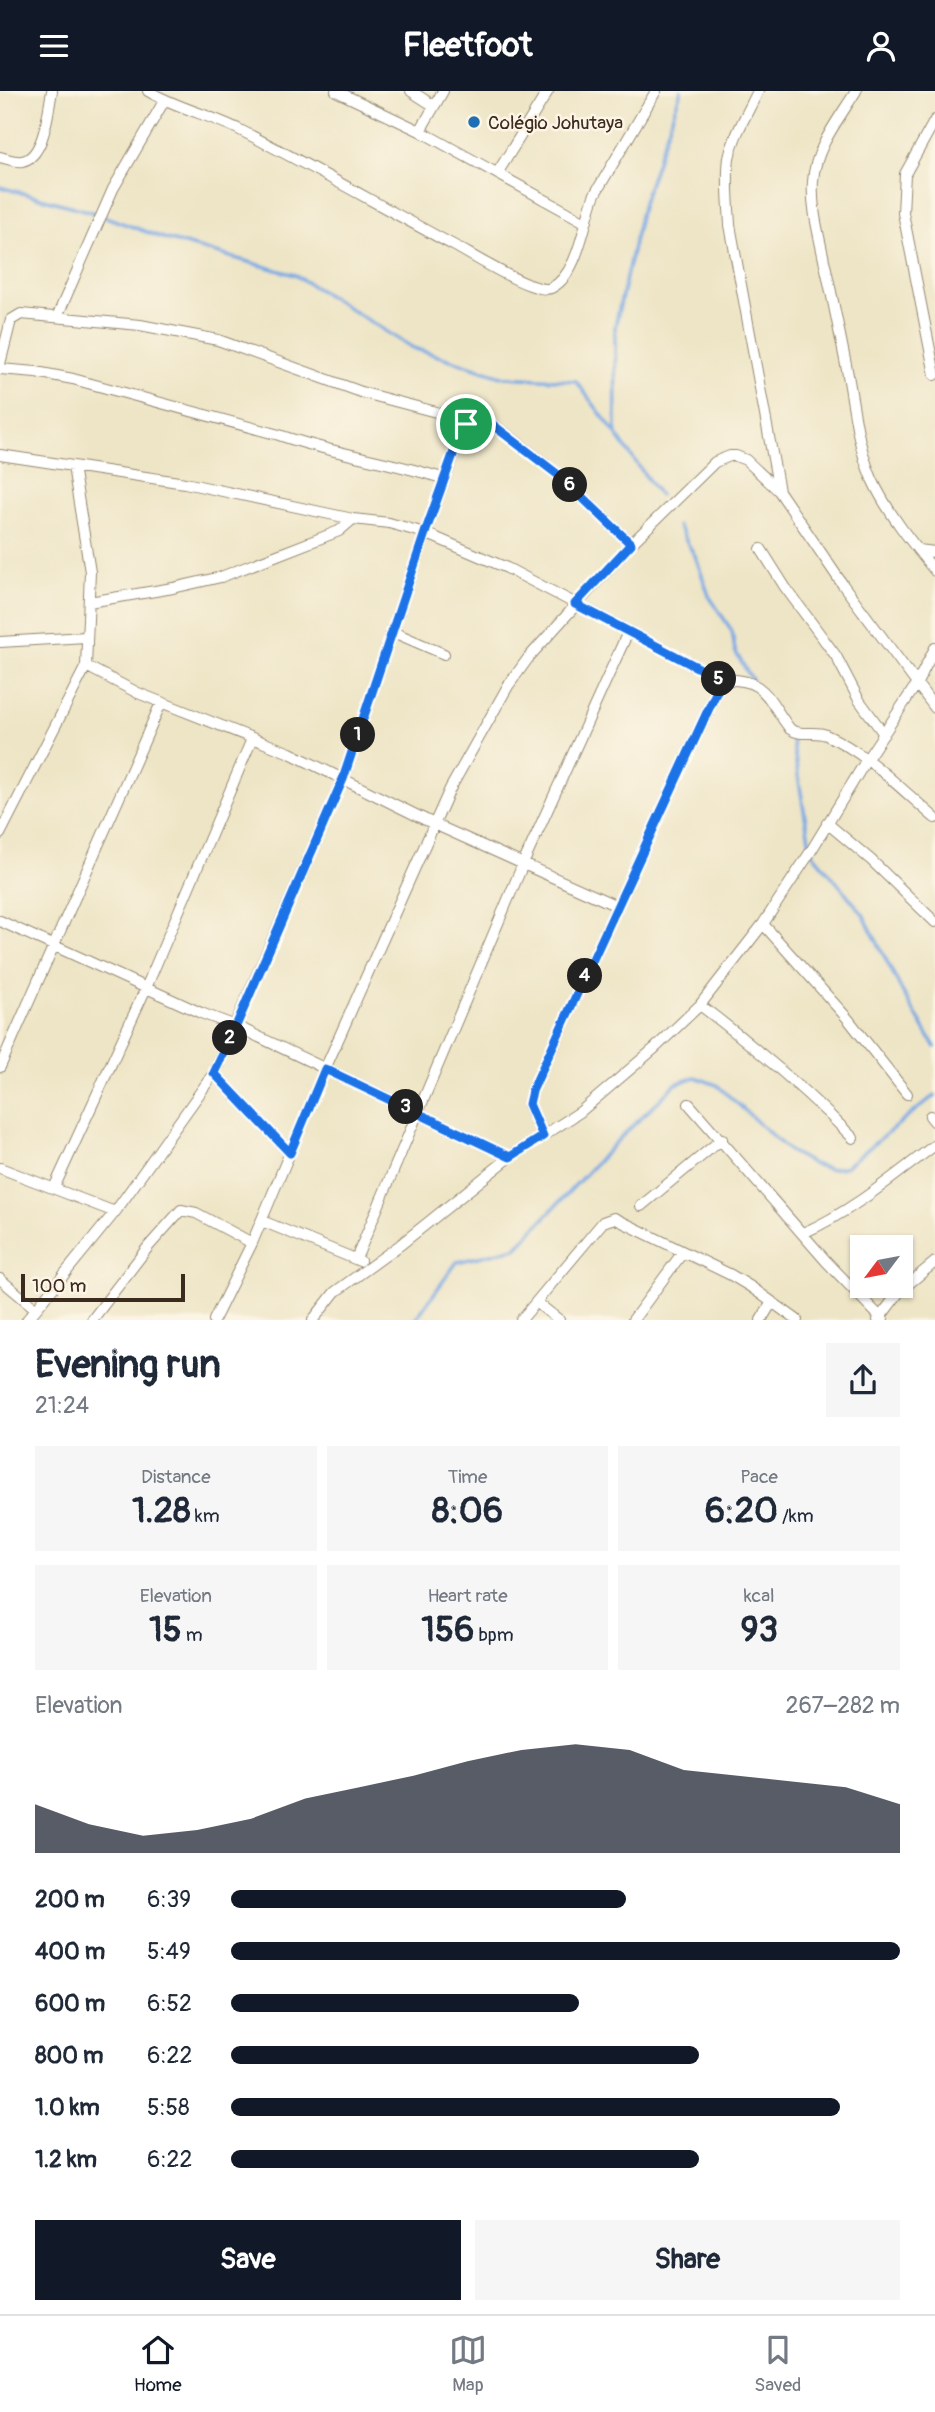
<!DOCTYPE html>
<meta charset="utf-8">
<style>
:root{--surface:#fff;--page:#f6f6f7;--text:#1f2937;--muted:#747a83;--line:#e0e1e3;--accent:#111827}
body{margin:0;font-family:Pangolin,sans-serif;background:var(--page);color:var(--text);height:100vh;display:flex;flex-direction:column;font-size:26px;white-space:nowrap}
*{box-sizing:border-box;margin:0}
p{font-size:23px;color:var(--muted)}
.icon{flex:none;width:38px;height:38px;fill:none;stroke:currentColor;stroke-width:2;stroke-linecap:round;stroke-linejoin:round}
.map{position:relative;height:1229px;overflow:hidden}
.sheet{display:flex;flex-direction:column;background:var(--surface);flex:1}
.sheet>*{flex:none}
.needle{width:46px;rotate:238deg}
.tools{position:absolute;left:850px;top:1144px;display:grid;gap:14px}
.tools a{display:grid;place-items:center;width:63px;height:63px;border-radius:0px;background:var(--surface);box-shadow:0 2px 5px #0004;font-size:35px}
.scale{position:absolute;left:21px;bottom:18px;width:164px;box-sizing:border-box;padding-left:7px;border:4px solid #3b2a1e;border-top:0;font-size:19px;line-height:24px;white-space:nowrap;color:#3b2a1e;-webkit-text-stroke:5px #fcf5e5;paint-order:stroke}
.pin{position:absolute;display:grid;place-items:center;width:60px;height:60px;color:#fff;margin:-30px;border:4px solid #fff;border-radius:50%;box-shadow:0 2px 7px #0007}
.km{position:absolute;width:35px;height:35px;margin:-18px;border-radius:50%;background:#222;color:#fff;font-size:19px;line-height:35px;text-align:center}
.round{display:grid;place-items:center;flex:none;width:74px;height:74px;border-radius:0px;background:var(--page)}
.head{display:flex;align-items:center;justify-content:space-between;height:119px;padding:0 35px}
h1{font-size:38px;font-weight:800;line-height:52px}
.stats{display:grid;grid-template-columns:repeat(3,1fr);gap:10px;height:119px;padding:7px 35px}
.stats div{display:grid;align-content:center;border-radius:0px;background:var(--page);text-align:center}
.stats b{font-size:35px;font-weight:800}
.stats small{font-size:19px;font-weight:400}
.stats p{font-size:19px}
.chart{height:196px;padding:14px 35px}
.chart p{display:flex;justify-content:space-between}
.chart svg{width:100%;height:126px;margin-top:7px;fill:var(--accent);opacity:.7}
.button{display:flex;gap:14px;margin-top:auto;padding:14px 35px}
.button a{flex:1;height:80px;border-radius:0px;background:var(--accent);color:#fff;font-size:28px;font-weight:800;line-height:80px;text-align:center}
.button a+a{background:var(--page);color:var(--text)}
ul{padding:0 35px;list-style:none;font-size:23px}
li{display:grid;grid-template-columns:112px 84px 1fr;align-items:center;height:52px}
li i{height:18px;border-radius:9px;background:var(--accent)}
header{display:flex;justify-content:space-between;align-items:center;height:91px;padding:0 35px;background:var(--accent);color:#fff;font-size:32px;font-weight:800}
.tab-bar{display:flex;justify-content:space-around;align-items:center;height:98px;border-top:2px solid var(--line);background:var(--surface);font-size:19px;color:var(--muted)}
.tab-bar a{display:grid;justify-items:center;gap:4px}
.tab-bar .current{color:var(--accent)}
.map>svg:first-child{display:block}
</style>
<header><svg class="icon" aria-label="menu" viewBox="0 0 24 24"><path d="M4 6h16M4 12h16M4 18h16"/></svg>Fleetfoot<svg class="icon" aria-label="person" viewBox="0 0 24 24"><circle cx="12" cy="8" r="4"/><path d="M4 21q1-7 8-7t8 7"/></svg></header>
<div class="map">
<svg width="935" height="1229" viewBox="0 0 935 1229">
<rect width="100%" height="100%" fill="#fcf5e5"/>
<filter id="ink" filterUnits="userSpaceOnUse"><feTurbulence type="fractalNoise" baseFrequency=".0143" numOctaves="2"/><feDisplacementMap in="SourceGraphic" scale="14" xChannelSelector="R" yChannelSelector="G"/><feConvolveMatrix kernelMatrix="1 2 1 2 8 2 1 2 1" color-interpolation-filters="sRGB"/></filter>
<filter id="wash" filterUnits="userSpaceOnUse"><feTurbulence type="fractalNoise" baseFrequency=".00686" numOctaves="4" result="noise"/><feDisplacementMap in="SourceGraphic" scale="28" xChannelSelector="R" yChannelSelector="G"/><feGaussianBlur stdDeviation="1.57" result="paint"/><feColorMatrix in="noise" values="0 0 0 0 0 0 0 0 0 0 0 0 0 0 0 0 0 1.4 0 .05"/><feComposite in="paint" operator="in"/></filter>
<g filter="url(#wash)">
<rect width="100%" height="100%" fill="#eee5c6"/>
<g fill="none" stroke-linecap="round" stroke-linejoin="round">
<path stroke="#79a9e3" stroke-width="3.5" d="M0,96L92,121L163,147L295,184L413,257L505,286L576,290L616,343
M659,404L616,343L615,236L643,111L681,0
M678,435L696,467L709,505L732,540L735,560L752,589
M791,643L811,760L863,823L902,900L935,956
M415,1229L457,1171L516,1157L615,1052L676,993L695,986L717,994L789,1060L813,1073L829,1078L845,1076L935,1004"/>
</g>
</g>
<g filter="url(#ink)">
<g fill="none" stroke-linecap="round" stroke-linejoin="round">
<g stroke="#948872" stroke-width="12">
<path id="minor" d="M148,0C177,17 210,24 240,39C313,76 384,117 455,155C472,164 535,204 551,197C579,184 584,129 595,103L656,0
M336,0L420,40L585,131
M411,0L434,15
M758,0C748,21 734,44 729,67C726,89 729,113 730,134L779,400
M856,0C839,28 815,57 813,90C811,117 819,144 824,169C832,204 839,239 846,274C854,312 856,351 872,388C887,421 912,452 935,480
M935,29L905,83L903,122L935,284
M420,40L443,0
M0,66C7,68 16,71 22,70C45,66 48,19 52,0
M498,81L548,0
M57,226L113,98L164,10
M0,273L11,229L21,223L140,234L218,249L364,302L436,321L466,333
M0,278L36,281L73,288L279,344C333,363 390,370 445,388
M0,364L185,392L353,428L389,432L425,442L507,477L722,589C766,586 767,608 790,638C801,646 814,639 826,644C867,662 901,698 935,727
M761,458L785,496L836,565L859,609L884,643
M918,459L935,461
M89,511L173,497L221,486L339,440L353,428
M393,541L444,563
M0,551L86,546
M86,575L138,602L290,662L434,733L617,815
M827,732L871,769L935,831
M0,743L86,575L90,481L73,375
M0,830L201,922L236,935L510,1066
M763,833L848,928L907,1003
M700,914C754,955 805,998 853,1047
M0,976L161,612
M214,982L290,1062
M689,1013L826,1170L883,1229
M930,1025L935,1031
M543,1045L529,1013L532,1000L722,589
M0,1077L115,1121
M54,1097L146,897L252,648
M641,1115L722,1048
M262,1130L360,1170
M803,1142C851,1121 894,1085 935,1054
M356,1168L523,773L628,541
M0,1188L36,1218
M536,1211L559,1229
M27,1229L115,1121L214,982L343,688L425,442L461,344L468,330L478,326C495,333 509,345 523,356C562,385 596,419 631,453
M92,1229L148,1156L181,1119L196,1122L252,1152
M214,1229L252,1152L325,978L450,698L508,595L529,566L631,453L715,371L730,365H736L746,369L779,400L843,494L935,617
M313,1229L335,1201L400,1154L510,1066L580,1021L655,957L700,914L763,833L811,760L867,668L916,594L935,557
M521,1229L603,1131L614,1127L731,1184L751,1196L797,1229
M633,1229L683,1161
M761,1229L772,1211
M878,1229L900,1200L935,1171"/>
</g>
<use href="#minor" stroke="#fff" stroke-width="10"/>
</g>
</g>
<g fill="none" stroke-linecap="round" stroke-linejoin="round" filter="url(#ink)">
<g stroke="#fff" stroke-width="14">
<path id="route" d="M473,326H478L489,331L561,386L631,453L575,513L722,589L532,1000L529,1013L543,1045L510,1066L325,978L290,1062L214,982L236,935L343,688L425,442L460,344Z"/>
</g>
<use href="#route" stroke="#1a73e8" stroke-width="9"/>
</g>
<circle fill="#1f6fb2" stroke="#fcf5e5" stroke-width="2.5" cx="474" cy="31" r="7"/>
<g text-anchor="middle" stroke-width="5" stroke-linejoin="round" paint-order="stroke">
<g font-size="19" fill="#3b2a1e" stroke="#fcf5e5" text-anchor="start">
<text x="488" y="38">Colégio Johutaya</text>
</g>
</g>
</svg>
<div class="tools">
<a><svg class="needle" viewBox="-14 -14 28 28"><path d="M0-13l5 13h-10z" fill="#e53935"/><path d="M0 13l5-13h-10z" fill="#747a83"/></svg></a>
</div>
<div class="scale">100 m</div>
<div class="pin" style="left:466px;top:333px;background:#1e9e55"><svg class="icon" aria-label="arrive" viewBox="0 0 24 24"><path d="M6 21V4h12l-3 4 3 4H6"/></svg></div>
<b class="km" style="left:358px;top:644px">1</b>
<b class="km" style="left:230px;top:947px">2</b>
<b class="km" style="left:406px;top:1016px">3</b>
<b class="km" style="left:585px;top:885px">4</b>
<b class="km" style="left:719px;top:588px">5</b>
<b class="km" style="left:570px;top:394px">6</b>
</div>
<section class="sheet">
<div class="head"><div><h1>Evening run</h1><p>21:24</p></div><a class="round"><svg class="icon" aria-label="share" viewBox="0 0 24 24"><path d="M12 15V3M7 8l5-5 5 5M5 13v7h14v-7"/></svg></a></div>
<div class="stats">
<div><p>Distance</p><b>1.28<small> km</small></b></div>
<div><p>Time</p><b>8:06</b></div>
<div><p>Pace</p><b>6:20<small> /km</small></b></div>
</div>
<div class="stats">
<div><p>Elevation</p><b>15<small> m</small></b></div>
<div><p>Heart rate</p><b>156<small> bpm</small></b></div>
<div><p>kcal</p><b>93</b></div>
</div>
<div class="chart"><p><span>Elevation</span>267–282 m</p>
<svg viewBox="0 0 160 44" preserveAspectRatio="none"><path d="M0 44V27L10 34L20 38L30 36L40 32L50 25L60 21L70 17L80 12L90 8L100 6L110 8L120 15L130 17L140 19L150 21L160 27V44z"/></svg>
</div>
<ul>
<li><b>200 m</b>6:39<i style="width:59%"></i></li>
<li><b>400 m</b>5:49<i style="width:100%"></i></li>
<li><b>600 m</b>6:52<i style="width:52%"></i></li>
<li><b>800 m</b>6:22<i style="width:70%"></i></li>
<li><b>1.0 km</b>5:58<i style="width:91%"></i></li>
<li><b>1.2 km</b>6:22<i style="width:70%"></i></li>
</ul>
<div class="button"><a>Save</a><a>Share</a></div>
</section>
<nav class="tab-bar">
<a class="current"><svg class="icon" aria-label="home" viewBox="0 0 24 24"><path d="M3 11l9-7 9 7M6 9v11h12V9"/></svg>Home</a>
<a><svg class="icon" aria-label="map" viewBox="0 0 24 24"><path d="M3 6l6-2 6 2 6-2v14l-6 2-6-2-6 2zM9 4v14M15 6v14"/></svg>Map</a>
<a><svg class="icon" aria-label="saved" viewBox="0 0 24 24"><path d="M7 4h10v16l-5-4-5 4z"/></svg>Saved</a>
</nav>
